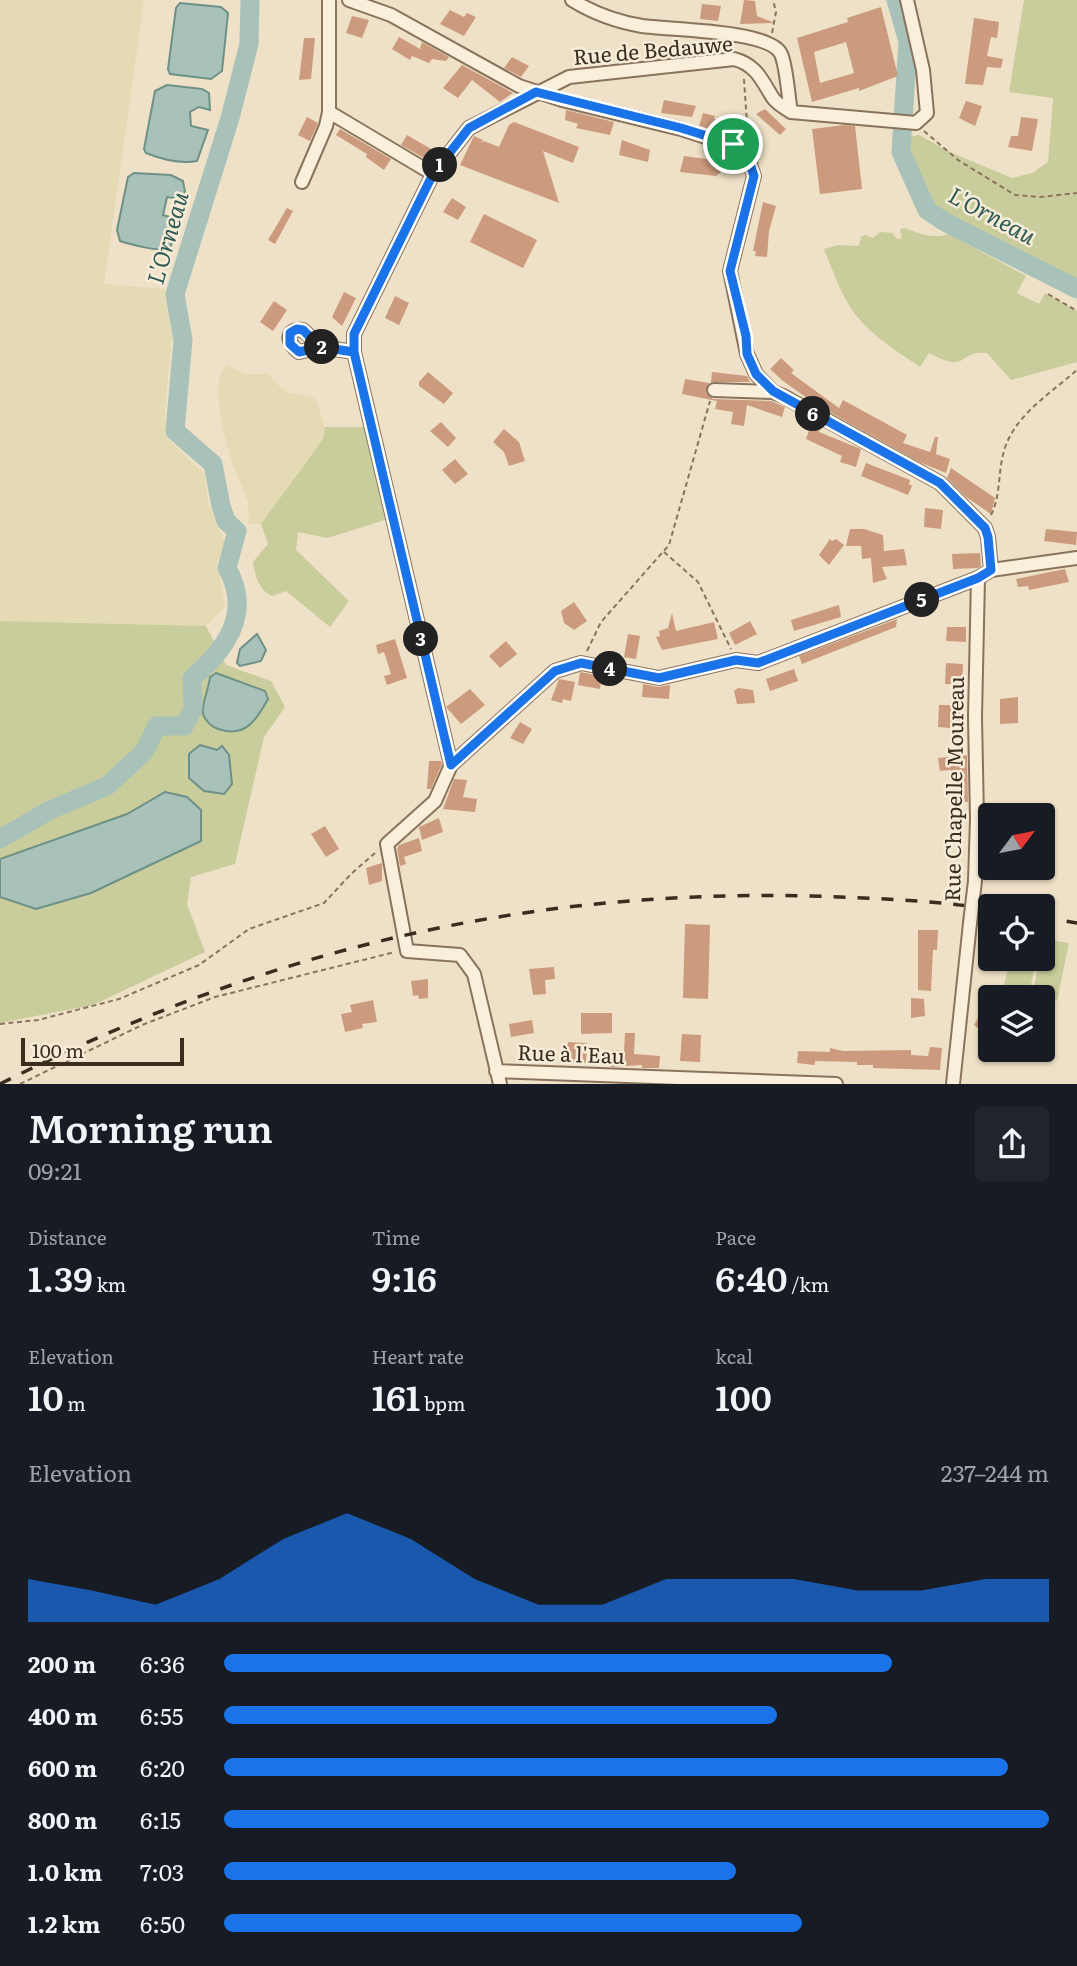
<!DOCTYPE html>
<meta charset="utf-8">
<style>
:root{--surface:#171b24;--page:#20242c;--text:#f1f3f6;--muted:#9ea1a6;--accent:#1a73e8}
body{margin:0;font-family:Literata,serif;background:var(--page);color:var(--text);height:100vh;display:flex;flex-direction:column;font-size:26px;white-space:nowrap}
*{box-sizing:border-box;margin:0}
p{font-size:23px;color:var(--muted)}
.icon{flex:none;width:38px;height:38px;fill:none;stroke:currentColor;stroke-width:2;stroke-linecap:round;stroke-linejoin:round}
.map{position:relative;height:1084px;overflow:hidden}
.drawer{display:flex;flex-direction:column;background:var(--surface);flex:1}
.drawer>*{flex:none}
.needle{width:46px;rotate:58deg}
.fabs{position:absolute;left:978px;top:803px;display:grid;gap:14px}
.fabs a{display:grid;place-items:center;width:77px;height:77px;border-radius:7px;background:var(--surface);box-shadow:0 2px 5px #0004;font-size:35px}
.scale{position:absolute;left:21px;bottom:18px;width:163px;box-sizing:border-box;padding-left:7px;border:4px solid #3b2c20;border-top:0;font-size:19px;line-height:24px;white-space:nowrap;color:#3b2c20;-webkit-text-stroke:5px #f6ecd7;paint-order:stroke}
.pin{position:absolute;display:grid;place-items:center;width:60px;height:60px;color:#fff;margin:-30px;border:4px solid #fff;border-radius:50%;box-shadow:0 2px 7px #0007}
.km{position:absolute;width:35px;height:35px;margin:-18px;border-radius:50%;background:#222;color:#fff;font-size:19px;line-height:35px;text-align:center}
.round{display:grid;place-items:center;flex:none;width:74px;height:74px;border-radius:7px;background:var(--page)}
.head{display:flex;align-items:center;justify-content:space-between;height:119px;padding:0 28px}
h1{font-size:38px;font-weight:600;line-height:52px}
.metrics{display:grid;grid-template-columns:repeat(3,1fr);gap:10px;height:119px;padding:7px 28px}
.metrics div{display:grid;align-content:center}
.metrics b{font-size:35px;font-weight:600}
.metrics small{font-size:19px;font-weight:400}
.metrics p{font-size:19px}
.chart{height:196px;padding:14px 28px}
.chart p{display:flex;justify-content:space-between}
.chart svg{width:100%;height:126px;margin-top:7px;fill:var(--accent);opacity:.7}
ul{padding:0 28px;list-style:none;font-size:23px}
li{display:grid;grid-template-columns:112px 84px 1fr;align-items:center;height:52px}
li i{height:18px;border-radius:9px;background:var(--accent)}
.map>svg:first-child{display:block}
</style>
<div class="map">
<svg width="1077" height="1084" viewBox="0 0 1077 1084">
<rect width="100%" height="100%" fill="#efe1c7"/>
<path fill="#e4dbb4" d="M0,0H144L104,284L165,289L172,336L165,409L166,437L205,474L208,503L225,543L217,564L225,606L206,626L0,621Z
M226,365L245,374H268L279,386L290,393L315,398L325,427L323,439L261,524H249L248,502L233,466L222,426L218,393L220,375Z"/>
<path fill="#c9cd9b" d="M1024,0H1077V284L942,216C923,198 909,164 906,138L919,135L950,152L1012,178L1032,173L1048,162L1053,98L1009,92Z
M905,228C919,234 935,239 949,234L1026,276L1017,293L1039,304L1045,293L1077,311V362L1011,380L987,353C956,350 970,375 929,353L920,367C898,352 872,336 855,314C841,295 833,271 824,249L838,245L859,246L861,237L865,235L873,238L880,232L892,233L897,239L902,238L900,229Z
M325,427H364L385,520L327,538L298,532L296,550L349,601L330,627L286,591L272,596C259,590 255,576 253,562L268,544L261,524L323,439Z
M0,621L206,626L226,665L271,681L285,707L264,737L235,864L191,877L187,904L205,952L93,1005L0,1023Z
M1044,939L1069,943L1057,1001L1032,996L1040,959H1043Z
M1010,959H1036L1029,996L1003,990Z"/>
<path fill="#a8c2ba" stroke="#6e9187" stroke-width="2" d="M180,3L221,7L228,13L222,71L211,79L170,74L168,69L176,8Z
M167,85L202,89L209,93L210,110L199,107L190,112L191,126L208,130L197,161C181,164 161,159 146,153L144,149L155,91Z
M134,173L171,175L183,181L185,192L181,199L167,197L163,215L176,219L175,235L169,250C158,251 132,245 120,241L117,230L128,177Z
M257,634L266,650L261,661L240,666L237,663L240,649Z
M216,673L265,691L268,699C256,721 245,738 218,729C212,727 205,721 203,714C201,705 209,688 210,677Z
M200,745L217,750L222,746L229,755L232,784L224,794L204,791L189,778V754Z
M165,792L187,797L201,810V841L91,893L36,909L0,897V859L127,814Z"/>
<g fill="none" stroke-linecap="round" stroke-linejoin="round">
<path stroke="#a8c2ba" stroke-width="19" d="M896,0L908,41L901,152L927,210L945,222L1077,289
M0,839L50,810L107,786L144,752L157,726H184L193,709L192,678C227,649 252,612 227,568L237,531L226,521L221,506L213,464L175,431L183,340L175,294L230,118L249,44L250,0"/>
</g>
<path fill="#cc9b7d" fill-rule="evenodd" d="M744,0L755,1L757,16L775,23L740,24Z
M702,4L721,6L718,21L700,19Z
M881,7L898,76L859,91V88L812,102L797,38L848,22L847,18ZM846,42L854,73L820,83L814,52Z
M450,10L464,17L467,13L476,17L464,36L440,24Z
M352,16L369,20L362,38L346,33Z
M974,18L999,22L997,38L991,37L987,56L1003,59L1001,68L987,67L983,85L965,84Z
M399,37L422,50L420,48L422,42L449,57L446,61L432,59L429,63L412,56L410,60L392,49Z
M304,38H315L311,79L299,80Z
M512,57L529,66L521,77L504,68Z
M462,65L513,93L500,102L472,80L458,98L443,88Z
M664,100L696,106L692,117L661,113Z
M966,101L982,106L975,126L959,118Z
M765,109L786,129L780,135L756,114Z
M566,110L614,122L610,135L576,128L578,124L565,120Z
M703,113L715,116L714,119L746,126L747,140L699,126Z
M307,117L318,123L310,141L298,135Z
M1021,117L1038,119L1032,151L1008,147L1011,136H1018Z
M514,122L579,147L573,163L543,151L559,203L460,165L474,136L483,140L481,143L484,141L499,147L509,125Z
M844,125L855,126L862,189L820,194L812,129Z
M340,129L391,159L384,170L366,157L367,154L336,135Z
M407,135L438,153L431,162L401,145Z
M622,140L650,150L648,162L619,155Z
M684,156L736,163L734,172H721L716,176L680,172Z
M452,198L466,207L458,220L443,212Z
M763,202L776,206L769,231L767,257L755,256L756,251H753Z
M287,208L293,211L275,244L268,240Z
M484,214L537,240L523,268L470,242Z
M344,292L356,298L342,326L332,317Z
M395,296L409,303L399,325L385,318Z
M274,301L287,310L273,331L260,322Z
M781,358L794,370L791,373L839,408L843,400L907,435L903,443L930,452L935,437H938L936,454L950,459L946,473L919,462L817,405L783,381L770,369Z
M428,372L453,393L444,404L419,386V382Z
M712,372L747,376L750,382H711Z
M685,379L709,383L706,393L713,399L771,401L785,407L782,417L747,405L744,426L731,424L733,412L715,409L717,401L682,394Z
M441,422L456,438L448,447L430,431Z
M811,425L820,429L819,432L861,449L856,467L840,462L842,456L806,439Z
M504,429L519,442L525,461L509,466L504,452L493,442Z
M455,459L468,474L455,484L442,470Z
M866,463L910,480L909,484L912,486L908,495L861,476Z
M951,468L995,498L991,514L966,497L947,478Z
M925,508L943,510L941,529L924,527Z
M850,529H864L883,535L884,551L904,549L907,565L882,567L887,579L873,583L871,558L862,559L861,546H846Z
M1046,529L1077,532L1076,545L1044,541Z
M830,539L832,541L836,539L844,545L829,565L819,555Z
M980,553L981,566L978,568L953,569L952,554Z
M1065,569L1069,582L1029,590L1028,586L1018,587L1016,579Z
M574,602L587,621L574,630L564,623L561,611Z
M839,605L841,617L794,631L791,620Z
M672,613L676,631L714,622L718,639L662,650L656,637L660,636L659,631L668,628Z
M897,619L896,627L802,664L799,656Z
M750,621L757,634L735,645L729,633Z
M947,627H966V642L946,641Z
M628,634L640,636L636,659L624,657Z
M395,639L407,678L387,685L384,676L391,674L384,652L378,654L376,645Z
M506,641L517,654L500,668L489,656Z
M946,663L963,664L962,684H945Z
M794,669L798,681L770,691L766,679Z
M580,672L602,676L600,689L578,685Z
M559,679L575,682L571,701L563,699L562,703L551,700Z
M643,684L658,687L670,685L669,699L642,697Z
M738,688L753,690L755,703L737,704L734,691Z
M470,689L485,705L461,724L446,707Z
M1018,697V723L1000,724V699Z
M939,705H961L960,729L938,727Z
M520,722L532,729L523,744L510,738Z
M967,755L968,802H955V794L950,793L951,770L940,771L938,758Z
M429,761H441L442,764L431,789H427Z
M454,779L467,780L463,797L477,799L475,812L443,809Z
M439,818L443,832L422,840L419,827Z
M325,826L339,849L326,857L311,834Z
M419,838L422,851L404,857L406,864L400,866L397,849L399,845Z
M382,863V881L369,885L366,868Z
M685,924L710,925L708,999L683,998Z
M918,930H938L937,950H933L931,991L918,990Z
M554,967L555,979L545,980L546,994L533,995L529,969Z
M428,979V998L419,999L418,995L413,996L411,981Z
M990,997V1038L974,1025Z
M911,998L924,999L925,1016L911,1018Z
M373,1000L377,1022L362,1024L363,1028L345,1032L341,1014L352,1012L350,1005Z
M581,1013H612V1033L581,1034Z
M532,1020L534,1033L511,1037L509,1024Z
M625,1033H635L634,1054L660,1056L659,1068H642V1065L611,1067L612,1050L624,1051Z
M682,1034L701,1035L700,1062L680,1061Z
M568,1042L587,1043L586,1063L566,1062Z
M930,1047L942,1048L940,1070L873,1068V1065H857V1062L815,1061V1065L797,1063L798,1051L830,1052V1048L843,1051L911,1050V1055L928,1056Z"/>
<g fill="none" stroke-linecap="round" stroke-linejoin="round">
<g stroke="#8a735c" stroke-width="16">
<path id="minor" d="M329,0V112L433,174L469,128L569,77L734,59C757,65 762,81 773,98C777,104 785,108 791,112L916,123L927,113L923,70L907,0
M349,0L391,15L519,86L562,100L681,129L745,150L754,176L730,271L747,354L756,374L773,392
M572,0C593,13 618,22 642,26C670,30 770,30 781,54C787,68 788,96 791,112
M433,174L354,334V352L451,765
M302,182L326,126L329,112
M321,347L299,352C287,344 284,328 303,330L321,347L354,352
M714,390L773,392L783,396L940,483L985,528L988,537L991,570
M975,881L977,819L975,717L978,578
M496,1071L836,1084
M500,1084L474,974L460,955L407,951L387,844L435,801L451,765L555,671L581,663L659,678L736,660L758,663L978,578L991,570L1077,558
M953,1084L970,923"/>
</g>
<path stroke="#8a735c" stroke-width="2" stroke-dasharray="5 3.5" stroke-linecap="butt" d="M772,33L776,12L773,0
M744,79L748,139
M924,131L958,160L1015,195L1040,197L1077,193
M1048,294L1077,311
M991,515C1002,493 997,468 1006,445C1018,413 1052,392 1077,370
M664,552L698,582L731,649
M587,651L601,622L669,545L710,401
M0,1024L38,1020L119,999L199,965L249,929L324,903L351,874L375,853
M20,1084L142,1025L215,997L395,952"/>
<use href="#minor" stroke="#f9efdb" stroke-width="12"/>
<path stroke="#3b2c20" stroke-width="3.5" stroke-dasharray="12 12" stroke-linecap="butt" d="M1043,917L1077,923
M0,1084C261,952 518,889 811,896C871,898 931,900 990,909"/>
<g stroke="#8a735c" stroke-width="16" stroke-linecap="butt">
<path id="minor-bridge" d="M970,923L975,881"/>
</g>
<use href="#minor-bridge" stroke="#f9efdb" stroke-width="12"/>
</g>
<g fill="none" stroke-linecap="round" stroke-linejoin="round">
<g stroke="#fff" stroke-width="14">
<path id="route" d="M733,144L681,128L536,92L469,128L433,174L354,334V352L320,347L299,352L290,344V333L297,329L303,330L320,347L354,352L451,765L555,671L581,663L659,678L736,660L758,663L978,578L991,570L988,537L985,528L940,483L773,391L756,374L747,354L746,336L730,271L754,176L745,150L733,144"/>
</g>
<use href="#route" stroke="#1a73e8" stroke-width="9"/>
</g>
<g text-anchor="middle" stroke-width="5" stroke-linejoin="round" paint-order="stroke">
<g font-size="21" fill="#3b2c20" stroke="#f6ecd7">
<text transform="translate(653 51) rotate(-5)" y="7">Rue de Bedauwe</text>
<text transform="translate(955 789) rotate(-89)" y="7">Rue Chapelle Moureau</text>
<text transform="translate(571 1055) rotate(2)" y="7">Rue à l'Eau</text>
</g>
<g font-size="23" font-style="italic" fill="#2f5a56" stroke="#f6ecd7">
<text transform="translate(992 216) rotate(28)" y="8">L'Orneau</text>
<text transform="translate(168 238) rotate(-74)" y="8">L'Orneau</text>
</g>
</g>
</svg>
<div class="fabs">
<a><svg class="needle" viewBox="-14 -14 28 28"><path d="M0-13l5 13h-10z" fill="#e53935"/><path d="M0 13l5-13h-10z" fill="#9ea1a6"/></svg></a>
<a><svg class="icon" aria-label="locate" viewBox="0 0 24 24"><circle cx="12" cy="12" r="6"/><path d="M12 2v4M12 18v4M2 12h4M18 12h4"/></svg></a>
<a><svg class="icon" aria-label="layers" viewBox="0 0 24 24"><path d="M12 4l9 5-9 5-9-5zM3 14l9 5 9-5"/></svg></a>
</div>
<div class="scale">100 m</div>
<div class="pin" style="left:733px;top:144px;background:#1e9e55"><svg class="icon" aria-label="arrive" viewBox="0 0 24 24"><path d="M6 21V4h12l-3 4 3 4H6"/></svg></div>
<b class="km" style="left:440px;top:165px">1</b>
<b class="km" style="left:322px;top:347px">2</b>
<b class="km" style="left:421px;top:639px">3</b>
<b class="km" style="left:610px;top:669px">4</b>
<b class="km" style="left:922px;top:600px">5</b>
<b class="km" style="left:813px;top:414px">6</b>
</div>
<section class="drawer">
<div class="head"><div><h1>Morning run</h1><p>09:21</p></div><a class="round"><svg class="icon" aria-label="share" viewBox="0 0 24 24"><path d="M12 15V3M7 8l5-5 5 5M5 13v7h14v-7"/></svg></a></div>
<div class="metrics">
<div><p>Distance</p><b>1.39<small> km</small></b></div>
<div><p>Time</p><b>9:16</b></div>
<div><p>Pace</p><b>6:40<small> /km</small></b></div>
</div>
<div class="metrics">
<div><p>Elevation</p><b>10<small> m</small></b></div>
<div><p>Heart rate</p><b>161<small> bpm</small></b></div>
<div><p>kcal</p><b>100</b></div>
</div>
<div class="chart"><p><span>Elevation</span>237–244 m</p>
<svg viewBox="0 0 160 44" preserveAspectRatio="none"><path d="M0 44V29L10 33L20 38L30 29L40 15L50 6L60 15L70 29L80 38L90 38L100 29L110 29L120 29L130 33L140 33L150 29L160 29V44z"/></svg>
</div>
<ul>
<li><b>200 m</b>6:36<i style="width:81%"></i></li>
<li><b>400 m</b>6:55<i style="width:67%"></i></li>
<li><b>600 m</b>6:20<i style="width:95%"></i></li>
<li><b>800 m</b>6:15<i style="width:100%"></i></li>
<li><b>1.0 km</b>7:03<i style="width:62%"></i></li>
<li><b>1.2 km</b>6:50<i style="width:70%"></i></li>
</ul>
</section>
